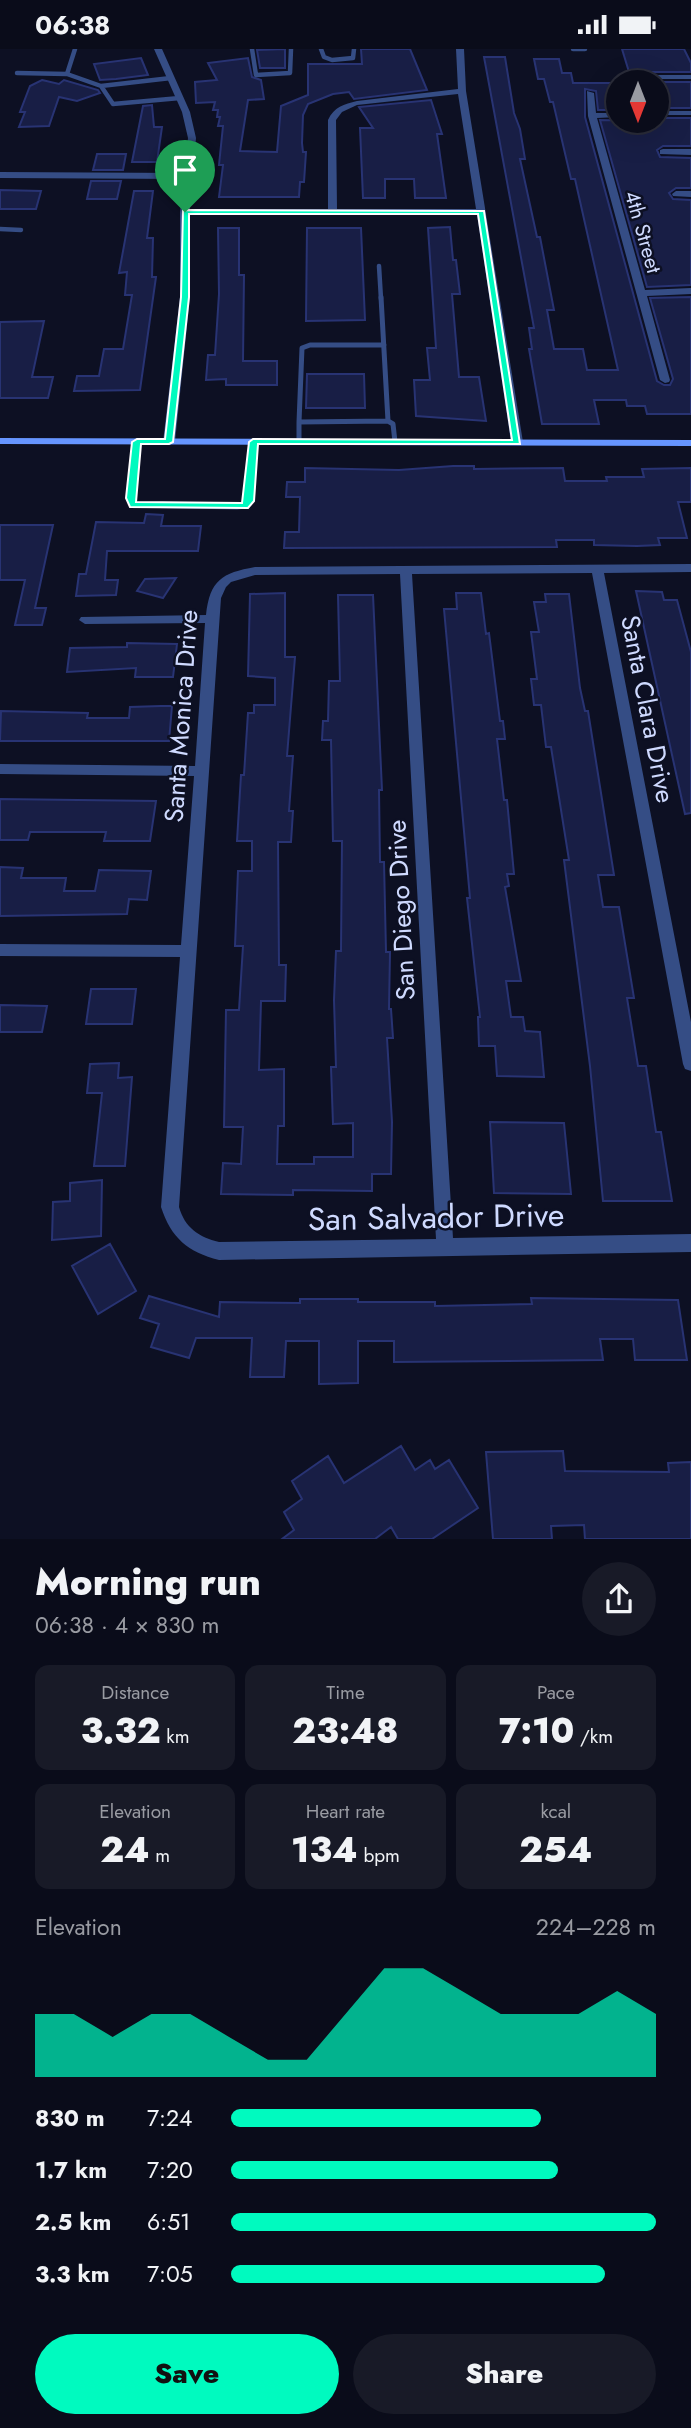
<!DOCTYPE html>
<meta charset="utf-8">
<style>
:root{--surface:#0a0c1a;--page:#181a27;--text:#f1f3f6;--muted:#999ba2;--line:#2a2c39;--accent:#00fabf}
body{margin:0;font-family:Jost,sans-serif;background:var(--page);color:var(--text);height:100vh;display:flex;flex-direction:column;font-size:26px;white-space:nowrap}
*{box-sizing:border-box;margin:0}
p{font-size:23px;color:var(--muted)}
.icon{flex:none;width:38px;height:38px;fill:none;stroke:currentColor;stroke-width:2;stroke-linecap:round;stroke-linejoin:round}
.map{position:relative;height:1490px;overflow:hidden}
.side{display:flex;flex-direction:column;background:var(--surface);flex:1}
.side>*{flex:none}
.needle{width:46px;rotate:180deg}
.tools{position:absolute;left:606px;top:21px;display:grid;gap:14px}
.tools a{display:grid;place-items:center;width:63px;height:63px;border-radius:50%;background:var(--surface);box-shadow:0 7px 28px #0002,0 0 0 2px var(--line);font-size:35px}
.pin{position:absolute;display:grid;place-items:center;width:60px;height:60px;color:#fff;margin:-72px -30px;border-radius:50% 50% 50% 0;rotate:-45deg;box-shadow:0 0 7px #0007}
.pin .icon{rotate:45deg}
.round{display:grid;place-items:center;flex:none;width:74px;height:74px;border-radius:37px;background:var(--page)}
.summary{display:flex;align-items:center;justify-content:space-between;height:119px;padding:0 35px}
h1{font-size:38px;font-weight:800;line-height:52px}
.metrics{display:grid;grid-template-columns:repeat(3,1fr);gap:10px;height:119px;padding:7px 35px}
.metrics div{display:grid;align-content:center;border-radius:14px;background:var(--page);text-align:center}
.metrics b{font-size:35px;font-weight:800}
.metrics small{font-size:19px;font-weight:400}
.metrics p{font-size:19px}
.chart{height:196px;padding:14px 35px}
.chart p{display:flex;justify-content:space-between}
.chart svg{width:100%;height:126px;margin-top:7px;fill:var(--accent);opacity:.7}
.primary-button{display:flex;gap:14px;margin-top:auto;padding:14px 35px}
.primary-button a{flex:1;height:80px;border-radius:42px;background:var(--accent);color:#111;font-size:28px;font-weight:800;line-height:80px;text-align:center}
.primary-button a+a{background:var(--page);color:var(--text)}
ul{padding:0 35px;list-style:none;font-size:23px}
li{display:grid;grid-template-columns:112px 84px 1fr;align-items:center;height:52px}
li i{height:18px;border-radius:9px;background:var(--accent)}
.status{display:flex;justify-content:space-between;align-items:center;height:49px;padding:0 35px;background:var(--surface);direction:ltr}
.status svg{height:19px;fill:currentColor}
.map>svg:first-child{display:block}
</style>
<div class="status"><b>06:38</b><svg viewBox="0 0 49 12"><path d="M0 12V9h3v3zM5 12V6h3v6zM10 12V3h3v9zM15 12V0h3v12zM26 1h20v11H26zM47 4h2v5h-2z"/></svg></div>
<div class="map">
<svg width="691" height="1490" viewBox="0 0 691 1490">
<rect width="100%" height="100%" fill="#0d1023"/>
<path fill="#181e45" stroke="#283373" stroke-width="2" d="M285,0V19H260L257,1Z
M361,0H410L427,41L354,50L349,43L333,45L308,55L303,66L302,94L303,103H306L304,133H300L299,148H219L223,116H219L223,77H218L220,68H217L218,61H213L215,53L196,54L195,33L217,31L208,14L248,9L252,28L261,31L264,50L248,51L240,102L277,103L281,57L308,46V15H362Z
M622,0H684L691,14V23H629Z
M484,8H505L514,64L520,80L525,110H520L537,188H540L554,261H547L554,300H583L587,321H618L575,130H571L553,53H550L544,30H538L534,10H559L562,24H571L573,34H618V61H598L596,42L585,40V68L657,332L664,336H670L673,330L650,249L691,248V365H647L645,357H627L626,351H594L599,375H542L529,300H532L529,279H534Z
M141,9L148,26L116,30L100,31L94,15Z
M42,31L59,35L64,31L98,41L100,44L77,52L59,48L49,77L19,78L25,63H20L30,37Z
M631,33H691V59H656V33Z
M431,51L442,85H437L446,149H415L414,130H385V149H363L360,79H373L359,58Z
M152,56L154,78H162L157,113H132L143,57Z
M656,69H691V97H663L657,101L660,108L691,109V139H676L669,144L673,150L691,151V236L647,238L600,71L656,72Z
M97,105H126L123,121H93Z
M91,132H121L117,150H87Z
M0,141L41,142L36,160H0Z
M134,142H153L147,189H153L152,228H156L140,341L74,342L77,327H99L104,300H123L132,246H125L127,223L119,224Z
M450,178L453,211H456L460,245H452L459,328H479L486,372L416,367L414,331H430L427,299H436L428,179Z
M218,179H239V226H244L243,312H277V336H226V330L206,331L208,306H215L219,245Z
M307,179H361L365,271L306,272Z
M44,272L32,328H53L48,349H0V273Z
M307,325H364L365,359H306Z
M453,417H474V420L563,419L565,432H607L606,428H644L642,420L691,419V453H678L687,489H658L660,496L637,497L594,496V491H556L557,498L284,499L285,483H299L300,448H286L287,433H305V419L399,421Z
M146,465L163,466L161,477H201L198,502H107L105,531H118L116,546L76,547L79,525H86L96,473L144,474Z
M0,476H53L35,559H46L42,576H15L25,531H0Z
M176,529L163,549L137,542L145,530Z
M636,542L662,543L664,551H677L691,603V764L685,765Z
M285,544V608H295L287,707H293L289,762H293L291,793H278L279,916H286L285,952H261L259,1021L284,1020V1077H278L277,1115H314V1108H353V1074L333,1075L331,1018H336L334,951L336,902H341L342,792H333L331,691H322L323,672H328L329,632H340L338,546H373L382,741H379L380,813H384L386,903H390L389,960H391L393,989H387L392,1073L391,1125H372V1142L293,1141V1146L221,1145L223,1114L241,1115L243,1078H224L226,961H239L243,897H235L238,822H252V792H237L241,726H244L248,664H254V656H275V629L248,627L250,545Z
M456,544H481L486,585L489,584L500,672H503L505,690H497L504,751H507L514,825H507L509,837L505,838L521,932H506L511,968H523L525,982L540,983L544,1028L497,1027L495,997H479L478,968H480L467,849H470L444,560H457Z
M545,545H569L580,639L585,662H588L614,826H598L603,858H619L634,949H627L638,1017H646L656,1083H661L672,1152H603L590,1017L564,811H569L551,698H546L541,656H534L531,630H537L531,583H539L534,553H546Z
M127,594L177,595L173,628H135L136,619L67,623L70,599L127,598Z
M161,657H172L169,692H0L1,662L88,664L87,669H129L130,658Z
M0,750L156,752L150,792H104L106,783H30L28,791H0Z
M0,818L23,819L21,829H66L64,842H95L99,821L151,822L147,851L129,850L127,865L0,867Z
M91,940H136L132,975H86Z
M0,956L47,957L42,983H0Z
M119,1014L118,1029L132,1028L125,1117H94L102,1044H87L90,1015Z
M490,1073L564,1074L571,1145L494,1144Z
M102,1131L101,1187L52,1191L53,1153L70,1152V1134Z
M110,1195L136,1242L98,1265L72,1217Z
M149,1247L219,1268L220,1253L300,1254V1250H358V1253H435V1257L532,1255L531,1249L678,1251L687,1311H635L633,1290H600L603,1311L394,1313V1292H358V1334L319,1335V1292H286L284,1328H250L252,1289H196L189,1309L151,1298L159,1275L140,1269Z
M401,1397L415,1421L430,1411L435,1420L449,1411L478,1459L432,1490H398L391,1478L375,1490H282L294,1481L284,1463L302,1450L292,1432L328,1407L344,1434Z
M563,1402L565,1422L669,1423L668,1414L691,1413V1490H585L584,1476L551,1477L552,1490H493L486,1403Z"/>
<g fill="none" stroke-linecap="round" stroke-linejoin="round">
<path stroke="#354d85" stroke-width="4.5" d="M252,0L256,26L290,24L291,0
M321,0L324,8L332,11L353,9L354,0
M573,0H585
M17,24L67,25L75,0
M67,25L101,37L171,29
M101,37L113,55L180,49
M0,180L21,181
M379,217L381,250"/>
<path stroke="#354d85" stroke-width="5" d="M381,248L388,372
M299,373L302,299L310,296H384
M137,393L130,449L133,456L237,458L245,457L249,451L253,393
M299,393V373L388,372L393,375L395,393"/>
<path fill="#354d85" fill-rule="evenodd" d="M154,0H162L190,63L196,89L190,160H328V71C334,58 344,55 357,52L458,40L456,0H464L466,42L523,393L521,395H513L511,393L477,166H190V248L175,393L169,396L165,395L163,393L180,248V163L184,130L0,129V123L184,124L188,89L182,63ZM458,45L476,160H337L336,71L342,63L357,56Z
M632,26H691V30H629V26Z
M587,42L594,44L596,64H618V68L597,69L645,241L691,239V245L647,247L670,331L669,333L665,334L660,331L588,67Z
M656,62H691V66H656Z
M663,100H691V106L660,105V101Z
M676,142H691V148L673,147L672,145Z
M691,515V523L604,524L691,973V1022L685,1020L683,1015L592,524L412,525L453,1189L691,1185V1203L219,1211C188,1203 171,1189 161,1158L180,908L0,907V895L181,896L194,727L0,725V715L195,717L205,574L85,575L79,571L81,568L206,566C210,531 222,524 255,518ZM400,525L436,1190L219,1193C199,1188 185,1179 179,1158L221,549L226,538L231,533L255,526Z"/>
<path fill="#6695ff" fill-rule="evenodd" d="M0,389L691,391V397L0,395Z"/>
</g>
<path fill="#00fabf" stroke="#fff" stroke-width="2" fill-rule="evenodd" d="M183,161L484,162L520,395H258L254,452L248,459L130,458L126,449L132,393L137,390H165L181,248ZM189,165H478L512,391L253,390L249,393L242,454L136,453L141,395H169L173,393L189,248Z"/>
<g text-anchor="middle" stroke-width="5" stroke-linejoin="round" paint-order="stroke">
<g font-size="21" fill="#cfdaff" stroke="#0d1023">
<text transform="translate(643 183) rotate(74)" y="7">4th Street</text>
</g>
<g font-size="26" fill="#cfdaff" stroke="#0d1023">
<text transform="translate(648 660) rotate(79)" y="9">Santa Clara Drive</text>
<text transform="translate(181 667) rotate(-86)" y="9">Santa Monica Drive</text>
<text transform="translate(401 861) rotate(-93)" y="9">San Diego Drive</text>
</g>
<g font-size="32" fill="#cfdaff" stroke="#0d1023">
<text transform="translate(436 1168) rotate(-1)" y="11">San Salvador Drive</text>
</g>
</g>
</svg>
<div class="tools">
<a><svg class="needle" viewBox="-14 -14 28 28"><path d="M0-13l5 13h-10z" fill="#e53935"/><path d="M0 13l5-13h-10z" fill="#999ba2"/></svg></a>
</div>
<div class="pin" style="left:185px;top:163px;background:#1e9e55"><svg class="icon" aria-label="arrive" viewBox="0 0 24 24"><path d="M6 21V4h12l-3 4 3 4H6"/></svg></div>
</div>
<section class="side">
<div class="summary"><div><h1>Morning run</h1><p>06:38 · 4 × 830 m</p></div><a class="round"><svg class="icon" aria-label="share" viewBox="0 0 24 24"><path d="M12 15V3M7 8l5-5 5 5M5 13v7h14v-7"/></svg></a></div>
<div class="metrics">
<div><p>Distance</p><b>3.32<small> km</small></b></div>
<div><p>Time</p><b>23:48</b></div>
<div><p>Pace</p><b>7:10<small> /km</small></b></div>
</div>
<div class="metrics">
<div><p>Elevation</p><b>24<small> m</small></b></div>
<div><p>Heart rate</p><b>134<small> bpm</small></b></div>
<div><p>kcal</p><b>254</b></div>
</div>
<div class="chart"><p><span>Elevation</span>224–228 m</p>
<svg viewBox="0 0 160 44" preserveAspectRatio="none"><path d="M0 44V22L10 22L20 30L30 22L40 22L50 30L60 38L70 38L80 22L90 6L100 6L110 14L120 22L130 22L140 22L150 14L160 22V44z"/></svg>
</div>
<ul>
<li><b>830 m</b>7:24<i style="width:73%"></i></li>
<li><b>1.7 km</b>7:20<i style="width:77%"></i></li>
<li><b>2.5 km</b>6:51<i style="width:100%"></i></li>
<li><b>3.3 km</b>7:05<i style="width:88%"></i></li>
</ul>
<div class="primary-button"><a>Save</a><a>Share</a></div>
</section>
